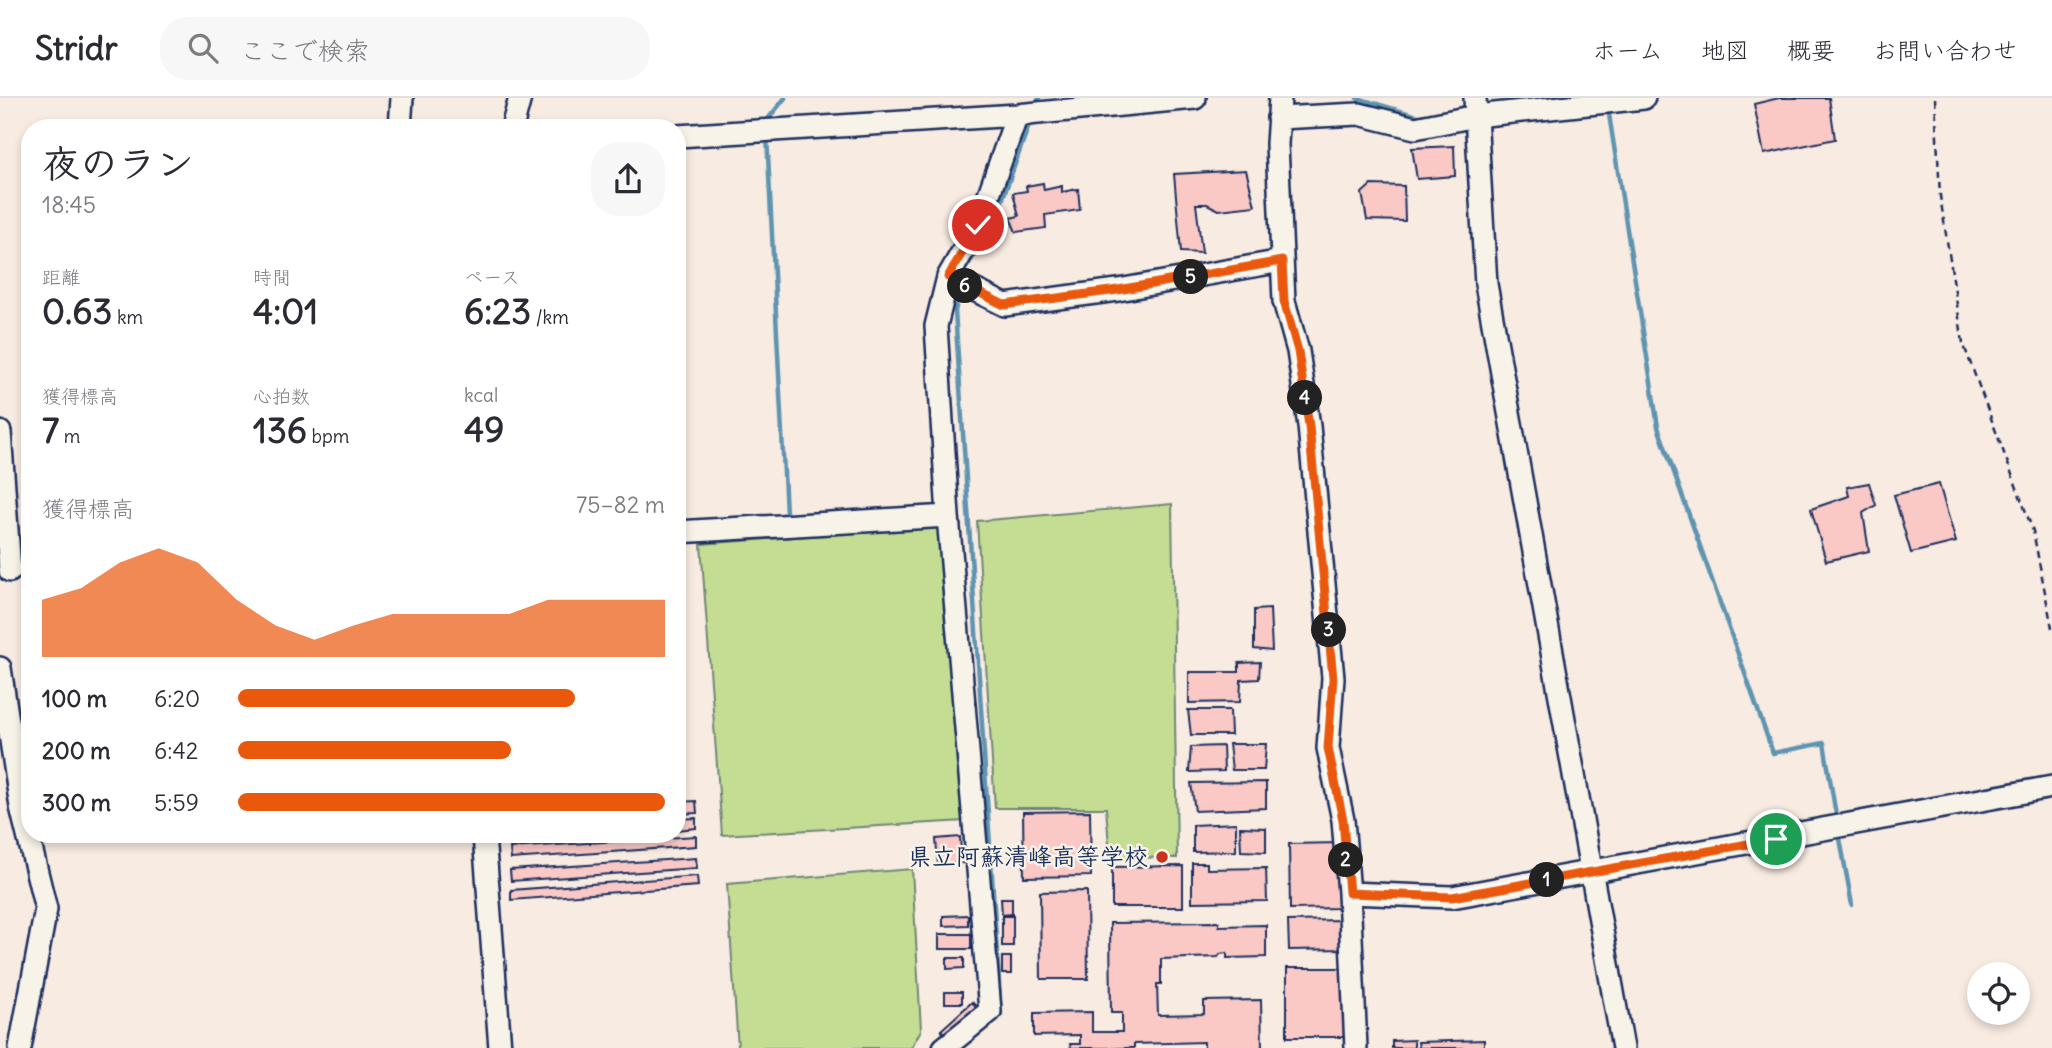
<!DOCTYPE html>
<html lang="ja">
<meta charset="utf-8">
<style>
:root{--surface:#fff;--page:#f7f7f7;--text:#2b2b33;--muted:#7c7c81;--line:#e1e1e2;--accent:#ea580c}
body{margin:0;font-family:Delius,"Klee One",sans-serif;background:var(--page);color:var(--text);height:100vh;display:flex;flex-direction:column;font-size:26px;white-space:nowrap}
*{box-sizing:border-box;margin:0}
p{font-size:23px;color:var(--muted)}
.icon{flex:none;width:38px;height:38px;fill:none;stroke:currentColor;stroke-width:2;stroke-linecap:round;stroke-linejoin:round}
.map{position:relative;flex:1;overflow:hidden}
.sheet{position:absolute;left:21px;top:21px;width:665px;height:724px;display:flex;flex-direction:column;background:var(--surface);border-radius:28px;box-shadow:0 4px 10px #0003}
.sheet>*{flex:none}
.tools{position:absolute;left:1967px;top:864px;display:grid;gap:14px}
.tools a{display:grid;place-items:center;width:63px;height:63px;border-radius:50%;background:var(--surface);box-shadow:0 4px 10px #0003;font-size:35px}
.pin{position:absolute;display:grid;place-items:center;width:60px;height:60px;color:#fff;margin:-30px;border:4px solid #fff;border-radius:50%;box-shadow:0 2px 7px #0007}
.km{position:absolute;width:35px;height:35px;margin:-18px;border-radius:50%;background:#222;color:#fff;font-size:19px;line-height:35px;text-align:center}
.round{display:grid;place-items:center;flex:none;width:74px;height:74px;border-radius:28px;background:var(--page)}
.headline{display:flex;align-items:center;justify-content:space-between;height:119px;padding:0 21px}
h1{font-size:38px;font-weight:800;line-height:52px}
.stats{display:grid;grid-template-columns:repeat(3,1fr);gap:10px;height:119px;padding:7px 21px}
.stats div{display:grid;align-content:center}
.stats b{font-size:35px;font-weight:800}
.stats small{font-size:19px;font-weight:400}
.stats p{font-size:19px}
.chart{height:196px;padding:14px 21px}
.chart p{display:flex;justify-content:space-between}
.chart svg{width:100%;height:126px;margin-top:7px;fill:var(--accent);opacity:.7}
ul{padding:0 21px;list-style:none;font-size:23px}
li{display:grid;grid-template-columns:112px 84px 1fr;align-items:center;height:52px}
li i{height:18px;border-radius:9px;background:var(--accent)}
header{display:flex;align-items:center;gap:42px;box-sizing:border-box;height:98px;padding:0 35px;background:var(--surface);border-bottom:2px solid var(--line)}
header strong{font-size:33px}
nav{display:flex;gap:38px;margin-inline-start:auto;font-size:24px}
.search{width:490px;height:63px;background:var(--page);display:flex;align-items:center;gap:18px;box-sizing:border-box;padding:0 24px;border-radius:28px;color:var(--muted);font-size:26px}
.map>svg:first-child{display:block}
</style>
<header>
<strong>Stridr</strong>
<div class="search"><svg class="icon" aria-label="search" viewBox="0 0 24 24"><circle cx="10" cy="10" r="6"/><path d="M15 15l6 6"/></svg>ここで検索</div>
<nav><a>ホーム</a><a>地図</a><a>概要</a><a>お問い合わせ</a></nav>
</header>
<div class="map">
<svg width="2052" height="950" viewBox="0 0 2052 950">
<rect width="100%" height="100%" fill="#f8ebe1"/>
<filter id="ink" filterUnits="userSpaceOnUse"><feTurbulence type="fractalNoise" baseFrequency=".0143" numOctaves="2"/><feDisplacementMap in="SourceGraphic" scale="14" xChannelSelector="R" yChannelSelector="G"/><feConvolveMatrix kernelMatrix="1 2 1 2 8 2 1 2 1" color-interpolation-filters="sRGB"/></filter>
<g filter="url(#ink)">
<path fill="#c5dd93" stroke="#708678" stroke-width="2" d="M1172,406L1177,760L1110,759L1106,710H995L977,423Z
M940,428L965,723L722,737L701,446Z
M912,771L921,932L911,950H738L727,786Z"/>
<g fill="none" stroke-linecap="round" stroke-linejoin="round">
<path stroke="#5e94b1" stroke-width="4.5" d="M1357,0L1417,18H1424
M1035,10L1039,0
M1608,10L1658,329L1773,655L1824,645L1837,723
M767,25L768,21L785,0
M767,37L786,415
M962,179L963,174L992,131L1031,21
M960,191L955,213L1001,916
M1839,735L1852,807"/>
</g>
<path fill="#fac9c6" stroke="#1b2f5e" stroke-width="2" d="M1779,0H1829L1835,41L1764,56L1754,6Z
M1454,48L1455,78L1417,81L1412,50Z
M1246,72L1255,108L1219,112L1207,106H1196L1202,155L1181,154L1174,76Z
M1043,85L1044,92L1062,88V94L1078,91L1080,112L1045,117L1046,130L1016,134L1010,120L1019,118L1013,95L1027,93L1026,88Z
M1371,87L1404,88L1405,123L1367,122L1362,95Z
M1869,385L1876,407L1863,415L1869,453L1826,463L1811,411L1849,398L1847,389Z
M1939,386L1956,444L1911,455L1894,397Z
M1270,511L1272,553L1254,551V512Z
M1260,564L1259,581L1241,582L1240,604L1189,605V574H1239V565Z
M1188,612H1230L1231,637H1191Z
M1229,646H1266L1264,672H1232Z
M1223,648L1224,673L1189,674L1191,649Z
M1266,684V710L1195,713L1191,685Z
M696,703L697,715L677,716V704Z
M1090,713L1091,778L1024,779L1023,714Z
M696,720V730L677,732V721Z
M1236,725V753L1193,754V727Z
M1240,729L1266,730V754L1241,753Z
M510,737H601L511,743Z
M696,738V748L511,761L510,750Z
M960,739L962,765L938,767L936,741Z
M1339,745L1340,810L1290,811L1289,746Z
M696,760L697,770L511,783L510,772Z
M1192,765H1207V771L1266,770L1267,803L1192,804Z
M1183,768V809H1112V769Z
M697,778L698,788L511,802V792Z
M1087,793L1088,881H1041L1040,794Z
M1001,800H1012V816L1002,817Z
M968,817V827L943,828V818Z
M1002,818H1013V848H1002Z
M1343,822L1344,851L1289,852L1288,823Z
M1219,824V828L1266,827V859L1227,860V855L1220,856L1218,859L1161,861V886H1157L1158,917L1204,916V903L1261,902L1262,950H1204V944L1134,946V950H1071L1070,946H1080V937L1034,938V915L1092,914V934H1122V915H1111L1110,825Z
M939,836H971V851H939Z
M1002,859H1011V876H1002Z
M947,860H964V870L947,871Z
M1287,870H1347V939H1287Z
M945,894H962V905H945Z
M972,904L979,912L948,940L941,932Z
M1414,942V950H1392V943Z
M1484,942V950H1419L1418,944Z"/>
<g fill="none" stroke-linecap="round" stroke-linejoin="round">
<g stroke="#1b2f5e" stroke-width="26">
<path id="minor" d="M1280,0L1277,46L1284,203L1298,253L1309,328L1333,580L1328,650L1343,722L1349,795L1356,950
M1475,0L1486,186L1623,950
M1278,20L1359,16L1415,30L1476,18L1644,0
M400,30L402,0
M512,30L520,0
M677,38L1017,17L1195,0
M948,179L1005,207L1118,192L1282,163
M0,334L10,473
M677,434L948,418L936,228L948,179L978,127L1017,17
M0,570L21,709L46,811L20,950
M484,737L500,950
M1349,795L1452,799L2052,689
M944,950L990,913L948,418"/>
</g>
<path stroke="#1b2f5e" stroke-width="2.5" stroke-dasharray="7 5" stroke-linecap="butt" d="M1935,0L1940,98L1963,245L2033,433L2052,530"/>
<use href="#minor" stroke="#f7f3e8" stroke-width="21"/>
</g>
</g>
<g fill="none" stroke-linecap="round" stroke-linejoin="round" filter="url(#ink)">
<g stroke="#fff" stroke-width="14">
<path id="route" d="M978,127L948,179L1004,207L1118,192L1282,163L1284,203L1298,253L1309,328L1333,580L1328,650L1343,722L1349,795L1452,799L1776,741"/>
</g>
<use href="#route" stroke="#ea580c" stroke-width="9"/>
</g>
<circle fill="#c8321e" stroke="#f7f3e8" stroke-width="2.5" cx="1162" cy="759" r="7"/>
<g text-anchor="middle" stroke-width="5" stroke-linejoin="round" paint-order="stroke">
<g font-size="24" font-weight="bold" fill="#1b2f5e" stroke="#f7f3e8" text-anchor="end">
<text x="1148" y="767">県立阿蘇清峰高等学校</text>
</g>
</g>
</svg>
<div class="tools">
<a><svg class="icon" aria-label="locate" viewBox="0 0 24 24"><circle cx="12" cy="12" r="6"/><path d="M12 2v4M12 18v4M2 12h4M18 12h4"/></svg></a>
</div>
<div class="pin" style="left:1776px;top:741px;background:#1e9e55"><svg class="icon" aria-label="arrive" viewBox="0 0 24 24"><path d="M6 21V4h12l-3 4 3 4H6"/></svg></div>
<div class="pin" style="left:978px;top:127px;background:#d93025"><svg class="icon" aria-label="check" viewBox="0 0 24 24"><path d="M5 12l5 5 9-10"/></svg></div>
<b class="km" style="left:1547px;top:782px">1</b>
<b class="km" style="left:1346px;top:762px">2</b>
<b class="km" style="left:1329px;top:532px">3</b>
<b class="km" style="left:1305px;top:300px">4</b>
<b class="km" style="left:1191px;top:179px">5</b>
<b class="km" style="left:965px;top:188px">6</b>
<section class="sheet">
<div class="headline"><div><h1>夜のラン</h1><p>18:45</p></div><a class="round"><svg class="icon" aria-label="share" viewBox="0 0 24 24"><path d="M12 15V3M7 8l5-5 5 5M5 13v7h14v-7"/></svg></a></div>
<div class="stats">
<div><p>距離</p><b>0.63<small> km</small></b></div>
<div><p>時間</p><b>4:01</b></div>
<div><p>ペース</p><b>6:23<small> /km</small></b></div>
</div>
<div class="stats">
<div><p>獲得標高</p><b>7<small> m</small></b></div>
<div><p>心拍数</p><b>136<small> bpm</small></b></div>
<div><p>kcal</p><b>49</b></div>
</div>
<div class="chart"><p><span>獲得標高</span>75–82 m</p>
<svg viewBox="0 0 160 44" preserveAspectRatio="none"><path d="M0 44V24L10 20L20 11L30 6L40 11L50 24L60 33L70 38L80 33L90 29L100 29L110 29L120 29L130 24L140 24L150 24L160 24V44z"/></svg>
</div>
<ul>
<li><b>100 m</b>6:20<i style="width:79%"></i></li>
<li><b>200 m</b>6:42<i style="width:64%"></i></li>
<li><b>300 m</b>5:59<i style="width:100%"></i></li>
</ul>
</section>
</div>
